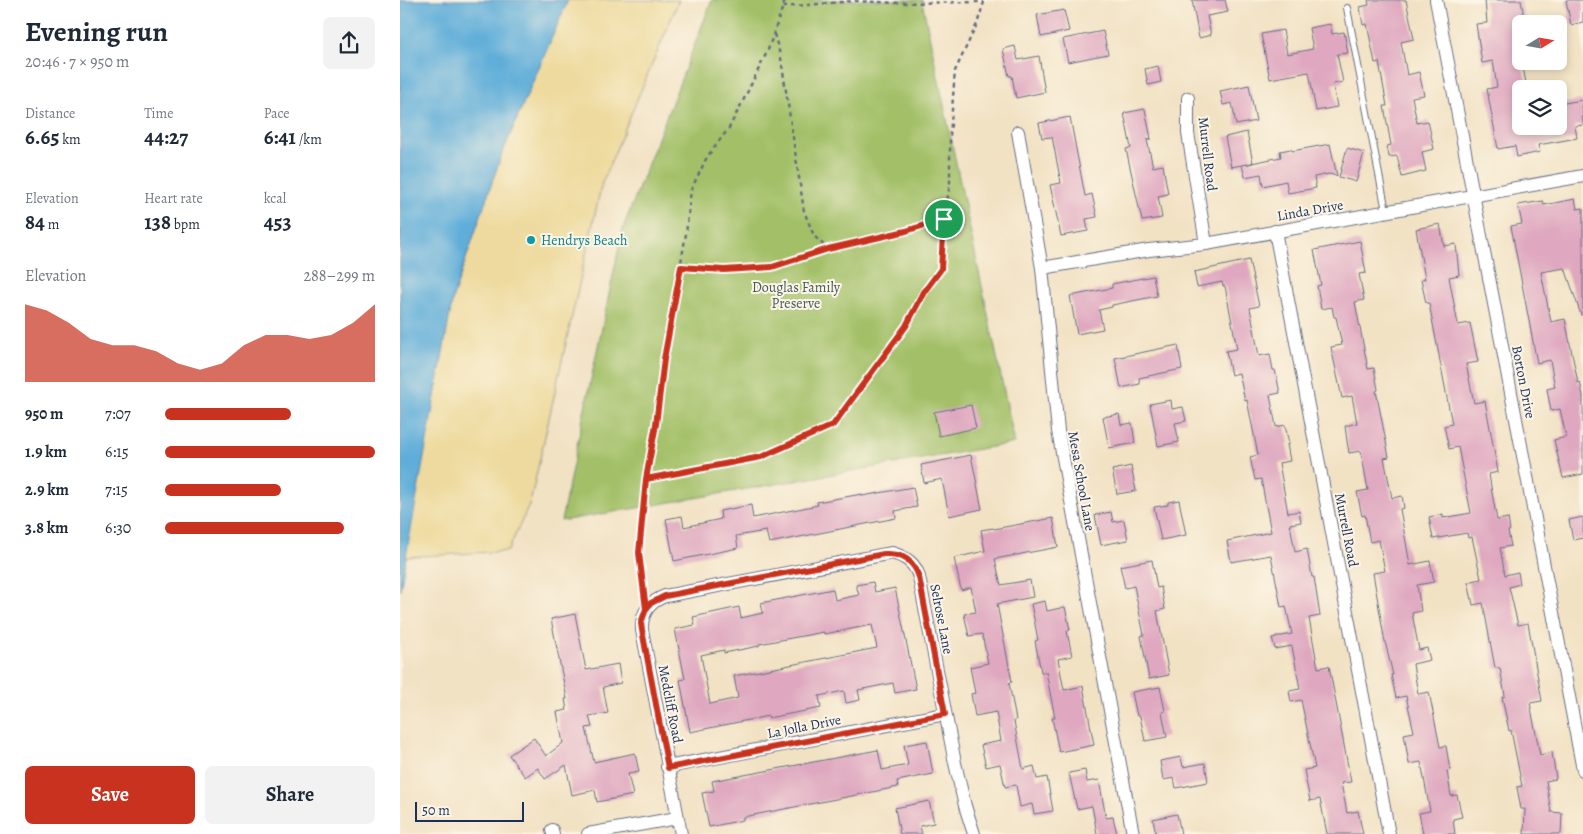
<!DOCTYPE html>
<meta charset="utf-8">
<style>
:root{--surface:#fff;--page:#f2f2f3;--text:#1f2937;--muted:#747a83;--accent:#c8321e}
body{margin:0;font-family:Alegreya,serif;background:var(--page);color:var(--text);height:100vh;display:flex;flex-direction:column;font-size:19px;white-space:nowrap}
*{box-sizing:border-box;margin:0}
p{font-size:16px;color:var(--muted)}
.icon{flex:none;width:28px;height:28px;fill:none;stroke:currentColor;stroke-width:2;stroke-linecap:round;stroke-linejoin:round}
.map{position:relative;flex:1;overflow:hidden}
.panel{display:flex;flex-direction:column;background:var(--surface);width:400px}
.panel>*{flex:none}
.needle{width:32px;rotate:79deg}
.fabs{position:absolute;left:1112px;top:15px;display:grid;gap:10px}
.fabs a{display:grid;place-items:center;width:55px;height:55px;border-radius:8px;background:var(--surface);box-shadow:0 2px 8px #0003;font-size:25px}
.scale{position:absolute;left:15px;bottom:12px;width:109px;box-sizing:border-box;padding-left:5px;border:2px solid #1b2f5e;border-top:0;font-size:14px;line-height:18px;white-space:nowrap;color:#1b2f5e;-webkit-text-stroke:4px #fcf5e5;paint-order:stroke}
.pin{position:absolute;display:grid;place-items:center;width:42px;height:42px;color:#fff;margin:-21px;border:2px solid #fff;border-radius:50%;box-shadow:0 1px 5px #0007}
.round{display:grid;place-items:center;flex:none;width:52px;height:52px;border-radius:8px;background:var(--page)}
.overview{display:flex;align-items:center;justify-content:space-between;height:85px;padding:0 25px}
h1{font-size:28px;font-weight:700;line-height:38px}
.figures{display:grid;grid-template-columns:repeat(3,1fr);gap:8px;height:85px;padding:5px 25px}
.figures div{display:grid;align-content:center}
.figures b{font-size:21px;font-weight:700}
.figures small{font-size:14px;font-weight:400}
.figures p{font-size:14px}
.chart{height:140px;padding:10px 25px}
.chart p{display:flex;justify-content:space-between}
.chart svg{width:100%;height:90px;margin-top:5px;fill:var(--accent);opacity:.7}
.primary-button{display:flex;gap:10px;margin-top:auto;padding:10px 25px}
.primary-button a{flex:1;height:58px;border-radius:8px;background:var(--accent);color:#fff;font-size:20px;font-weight:700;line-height:58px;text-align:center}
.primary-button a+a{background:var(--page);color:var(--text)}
ul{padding:0 25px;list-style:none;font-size:16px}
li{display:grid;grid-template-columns:80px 60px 1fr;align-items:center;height:38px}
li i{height:12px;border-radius:6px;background:var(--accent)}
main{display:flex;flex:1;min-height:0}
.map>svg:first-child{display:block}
</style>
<main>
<section class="panel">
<div class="overview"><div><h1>Evening run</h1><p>20:46 · 7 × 950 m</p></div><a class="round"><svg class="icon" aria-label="share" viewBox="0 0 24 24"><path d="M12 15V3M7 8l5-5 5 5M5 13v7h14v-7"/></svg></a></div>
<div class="figures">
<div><p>Distance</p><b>6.65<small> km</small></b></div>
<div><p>Time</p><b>44:27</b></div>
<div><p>Pace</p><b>6:41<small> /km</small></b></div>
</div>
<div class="figures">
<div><p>Elevation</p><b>84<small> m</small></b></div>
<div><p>Heart rate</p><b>138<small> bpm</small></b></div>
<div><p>kcal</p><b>453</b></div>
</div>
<div class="chart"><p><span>Elevation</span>288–299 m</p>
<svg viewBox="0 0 160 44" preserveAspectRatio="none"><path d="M0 44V6L10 9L20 15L30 23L40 26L50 26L60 29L70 35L80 38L90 35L100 26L110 21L120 21L130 23L140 21L150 15L160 6V44z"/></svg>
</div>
<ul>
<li><b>950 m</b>7:07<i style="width:60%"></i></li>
<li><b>1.9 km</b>6:15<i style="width:100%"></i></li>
<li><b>2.9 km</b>7:15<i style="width:55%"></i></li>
<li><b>3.8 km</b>6:30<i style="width:85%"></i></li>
</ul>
<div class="primary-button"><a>Save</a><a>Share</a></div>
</section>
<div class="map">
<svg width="1183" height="834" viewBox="0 0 1183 834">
<rect width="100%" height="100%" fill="#fcf5e5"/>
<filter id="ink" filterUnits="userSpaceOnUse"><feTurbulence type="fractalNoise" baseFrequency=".02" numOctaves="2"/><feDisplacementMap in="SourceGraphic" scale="10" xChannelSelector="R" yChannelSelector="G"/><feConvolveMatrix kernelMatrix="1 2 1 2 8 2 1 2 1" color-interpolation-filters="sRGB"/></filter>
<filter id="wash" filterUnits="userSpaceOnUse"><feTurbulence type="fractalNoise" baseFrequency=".0096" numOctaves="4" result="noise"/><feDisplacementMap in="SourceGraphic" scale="20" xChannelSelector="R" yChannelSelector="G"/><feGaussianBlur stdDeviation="1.12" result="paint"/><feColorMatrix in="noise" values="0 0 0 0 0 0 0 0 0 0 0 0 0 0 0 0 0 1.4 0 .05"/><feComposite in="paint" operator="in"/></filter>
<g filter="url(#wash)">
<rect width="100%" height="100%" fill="#f2e2c4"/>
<path fill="#a3c067" stroke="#5f7862" d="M312,0H523L522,1L615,443L161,521L223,228Z"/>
<path fill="#eeda9e" stroke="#84847e" d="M168,0H279L202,183L130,503L108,551L5,557L53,297L101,156Z"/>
<path fill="#5fadd9" stroke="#3d6e9c" d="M0,0H168L101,156L53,297L0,590Z"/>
<g id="blocks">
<path fill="#dfa8c0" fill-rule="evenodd" d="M792,0H825L828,12L807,16L811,35L799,38Z
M968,0H1006L1014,39L1001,42L1007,75L1019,72L1024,95L1012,97L1017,123L1028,121L1034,149L1022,152L1026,171L1002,177L997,156L989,157L987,146L991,145L984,106H987L979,62L975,63L967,24L963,25L960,7L969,5Z
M1085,0H1121L1125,24H1121V39H1118L1127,89H1121V126H1159V104L1182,100L1183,125L1175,126L1177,138L1138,145L1140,152L1117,157L1115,146L1098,149L1087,89L1097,87L1093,61L1082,63L1076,24L1087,23Z
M1166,0H1183V22L1171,25Z
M664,10L669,31L641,37L637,15Z
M930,24L932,34L944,32L948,53L937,54L943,82L933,84L937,107L916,111L909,72L870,79L861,34L883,30L887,54L913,49L909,28Z
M703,31L708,54L668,62L663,39Z
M615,46L618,60L639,56L645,92L616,98L612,76H609L603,49Z
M758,66L761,82L748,85L745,69Z
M849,85L856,121L836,125L832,103L823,105L820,91Z
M745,109L751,139L747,140L753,167L763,165L768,194L758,196L762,218L742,221L726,149L731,148L724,113Z
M670,117L685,196L692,194L697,217L686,219L688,231L661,236L650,185L661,183L652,137L642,138L639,123Z
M847,132L853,163L831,167L825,137Z
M930,144L937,176L929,174L914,177L916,188L888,193L886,181L863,186L861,174L845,177L842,165L881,157L880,151L891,149L892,151Z
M947,148L964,153L956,182L939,177Z
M1175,199L1177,209L1183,208V315H1181L1165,268L1141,272L1151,322L1165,319L1178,383L1180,382L1183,396V474L1163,478L1154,440L1166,437L1160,409L1151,411L1147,389L1155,387L1150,360L1137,363L1111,226L1122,224L1118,205L1143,201L1144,205Z
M1040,224L1044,246L1056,244L1059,275L1049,277L1058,325L1070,323L1078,362L1066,364L1074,403L1085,401L1098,472L1089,474L1092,493L1097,520L1108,518L1110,530L1108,531L1111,546L1100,548L1105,575L1118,572L1120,584L1109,587L1118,625L1128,623L1142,701L1130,703L1140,755L1152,752L1156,779L1146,781L1151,812L1162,813L1161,834H1124L1125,809H1121L1117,787L1122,786L1111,730L1109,731L1102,697L1105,696L1100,668H1095L1083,603L1073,605L1068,582L1081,579L1072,537L1068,538L1067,533L1033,539L1029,517L1043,514V518L1071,513L1058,447L1049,449L1044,426L1052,424L1029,303H1026L1021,280L1025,279L1016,229Z
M960,241L966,273L959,274L964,300L955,302L968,369L974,368L978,390L976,391L989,457L984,458L992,498L1002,496L1004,508L1000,509L1010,565L1030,561L1034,582L1017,585L1021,611L1012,613L1019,650L1027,648L1030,660L1013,664L1018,694L1029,692L1040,747L1046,746L1050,770L1047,771L1051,796L1057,795L1062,817L1053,819L1055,834H1023L1019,813L1030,811L1021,762L1009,764L1004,734L1014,732L1006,696L996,698L991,675H993L984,637L973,573L985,571L979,540L970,542L965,515L962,516L957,492L968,490L961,451L949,453L947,441L945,426L957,423L952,396L942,398L931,347L942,345L936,317H934L932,307L921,309L917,286L921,285L914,250Z
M849,260L859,306L850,308L859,356L870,354L873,370H875L880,393L870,395L876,427L885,425L889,444H887L890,461L879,463L888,513L899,511L901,522L890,524L895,552L907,549L912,577H914L920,616L909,618L913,641L918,668L929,666L951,782L941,783L947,813L958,811L963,834H927L920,799L910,801L904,770L915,768L901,700L891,702L889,691L900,689L892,646L875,649L872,638L892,634L886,606L881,607L871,555L831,562L827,541L871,532L861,479L855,480L850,457L858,455L847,400L845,401L839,373L831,375L826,351L837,349L825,286H823L822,282L797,287L794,272Z
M753,276L757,296L712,305V307L699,310L703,329L677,334L670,296L712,288V284Z
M778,345L782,369L739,378L740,384L721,388L715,358Z
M771,400L772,409L783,407L786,421L775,423L779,442L758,446L750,404Z
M571,405L576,428L539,436L534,412Z
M719,414L721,425L732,423L735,443L709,448L703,417Z
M571,455L582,509L549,516L542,479L524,483L521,465Z
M731,466L736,491L717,494L712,470Z
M513,487L517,507L495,511L496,518L369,543L366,531L336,536L338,548L274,561L266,519L282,516L284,527L321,519L320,511L351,505L353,518L418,505L417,502L462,494V496Z
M779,500L786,535L761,540L754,507L768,505V502Z
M711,512L713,522L724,520L728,540L701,545L695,515Z
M1183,517V538L1173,540L1169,520Z
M653,518L658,547L595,559L601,585L630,580L633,597L597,604L612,682L609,683L616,720L614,721L623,769L634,766L637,779L647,777L653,811L634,814L632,804L620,807L616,785L605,787L600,764L586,767L581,745L601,741L596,712L575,716L571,694L575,693L570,667L588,663L582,634L569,636L564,614L576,612L571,587L561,590L554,558L585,551L581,530L593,528L594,529Z
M752,560L757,588L761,587L765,609L757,611L769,675L749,679L741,636L744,635L734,586L725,588L720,566Z
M473,582L475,592L495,588L516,689L495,693L493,683L458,690L460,700L446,703L444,691L419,696L421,708L368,718V716L290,732L280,680L285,679L275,629L295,625L293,617L339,607L341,618L363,613L361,603L433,589L435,600L459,595L456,585ZM472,625L477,648L334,676L338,698L310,704L301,655L324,650V653L359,646V644L424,632V634Z
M645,601L647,611L665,607L670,630L667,631L672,656L658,659L664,690L683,686L694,745L659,752L652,718H655L646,672H641L635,641L638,640L631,604Z
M175,614L186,670L218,664L221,683L203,687L208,713L189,716L192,727L186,728L194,762L235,753L239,772L228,774L233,795L197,802L195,790L172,795L166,765L145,779L138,768L125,777L109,755L134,738L146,756L163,743L157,712L167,710L165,699H167L151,619Z
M760,687L765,711L762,712L767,737L745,741L740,716H737L732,692Z
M527,741L533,774L497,781L498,787L343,817V820L309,827L302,793L314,791L312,781L478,750L482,770L508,765L504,745Z
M781,757L783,767L805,763L808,782L776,788L774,778L763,780L760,761Z
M685,770L687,782L699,780L706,818L713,817L717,834H697L692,806L677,809L669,773Z
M529,801L534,823L520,826L522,834H500L495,808Z
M777,814L781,834H756L753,819Z"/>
</g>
</g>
<g filter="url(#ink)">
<use href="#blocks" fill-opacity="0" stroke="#666e82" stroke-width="1"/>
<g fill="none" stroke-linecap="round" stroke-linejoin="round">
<g stroke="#666e82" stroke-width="8">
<path id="lane" d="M947,8L986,211"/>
</g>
<g stroke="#666e82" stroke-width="14">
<path id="street" d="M1036,0L1183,770
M788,98V133L806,244
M618,132L642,268L658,431L733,834
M875,231L989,834
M642,268L749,250L806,244L1183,176
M267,767L545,714
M152,830L153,834
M188,834L277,818
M281,834L242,630C241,613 249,602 265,596L492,553C506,557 515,563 519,577L555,763L565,806L574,834"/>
</g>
<path stroke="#666e82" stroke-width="2.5" stroke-dasharray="4 4" stroke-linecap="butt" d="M383,7L454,1L498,3L584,2
M374,34L381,58L404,211L414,236L428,249
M281,267L324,270L372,267L428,249L505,231L544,219
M246,479L361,457L433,425L507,326L525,292L541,269L544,219L550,184V136L555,71L577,24L584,2L587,0
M244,594L239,553L246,479L256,423L264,359L286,234L291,190L307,157L329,128L345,97L368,50L385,0"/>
<use href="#lane" stroke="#fff" stroke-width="6"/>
<use href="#street" stroke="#fff" stroke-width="12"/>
</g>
</g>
<g fill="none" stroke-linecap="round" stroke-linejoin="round" filter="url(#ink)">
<g stroke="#fff" stroke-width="10">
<path id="route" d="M544,219L541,269L524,292L506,326L433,425L361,457L246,479L239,553L246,609L241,623L242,630L268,768L545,714L519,577C514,561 502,553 484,554L265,596L251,603L246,609L239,553L246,479L256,424L264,359L281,267L324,270L372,267L428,249L506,231L544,219"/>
</g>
<use href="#route" stroke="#c8321e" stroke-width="6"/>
</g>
<circle fill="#0f9aa8" stroke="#fcf5e5" stroke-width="2" cx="131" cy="240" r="5"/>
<g text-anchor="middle" stroke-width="4" stroke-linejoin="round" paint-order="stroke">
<g font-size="14" fill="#1b2f5e" stroke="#fcf5e5">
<text transform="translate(808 154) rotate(83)" y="5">Murrell Road</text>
<text transform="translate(910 210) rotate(-10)" y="5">Linda Drive</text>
<text transform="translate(1124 382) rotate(79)" y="5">Borton Drive</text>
<text transform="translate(682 481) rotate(80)" y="5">Mesa School Lane</text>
<text transform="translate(947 530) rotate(79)" y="5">Murrell Road</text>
<text transform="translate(542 619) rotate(79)" y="5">Selrose Lane</text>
<text transform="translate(271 704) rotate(79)" y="5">Medcliff Road</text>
<text transform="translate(404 726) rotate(-11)" y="5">La Jolla Drive</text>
</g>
<g font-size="14" fill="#0d838f" stroke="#fcf5e5" text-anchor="start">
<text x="141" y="245">Hendrys Beach</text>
</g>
<g font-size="14" fill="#445a61" stroke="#fcf5e5">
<text x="396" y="292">Douglas Family<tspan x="396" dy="16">Preserve</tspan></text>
</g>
</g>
</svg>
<div class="fabs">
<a><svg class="needle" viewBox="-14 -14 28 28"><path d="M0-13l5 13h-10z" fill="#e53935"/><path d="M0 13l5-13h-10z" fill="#747a83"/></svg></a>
<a><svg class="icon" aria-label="layers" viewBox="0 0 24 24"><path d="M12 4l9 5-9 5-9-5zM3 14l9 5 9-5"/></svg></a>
</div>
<div class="scale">50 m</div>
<div class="pin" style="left:544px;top:219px;background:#1e9e55"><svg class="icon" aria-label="arrive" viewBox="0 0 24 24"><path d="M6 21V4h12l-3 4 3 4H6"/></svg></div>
</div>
</main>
